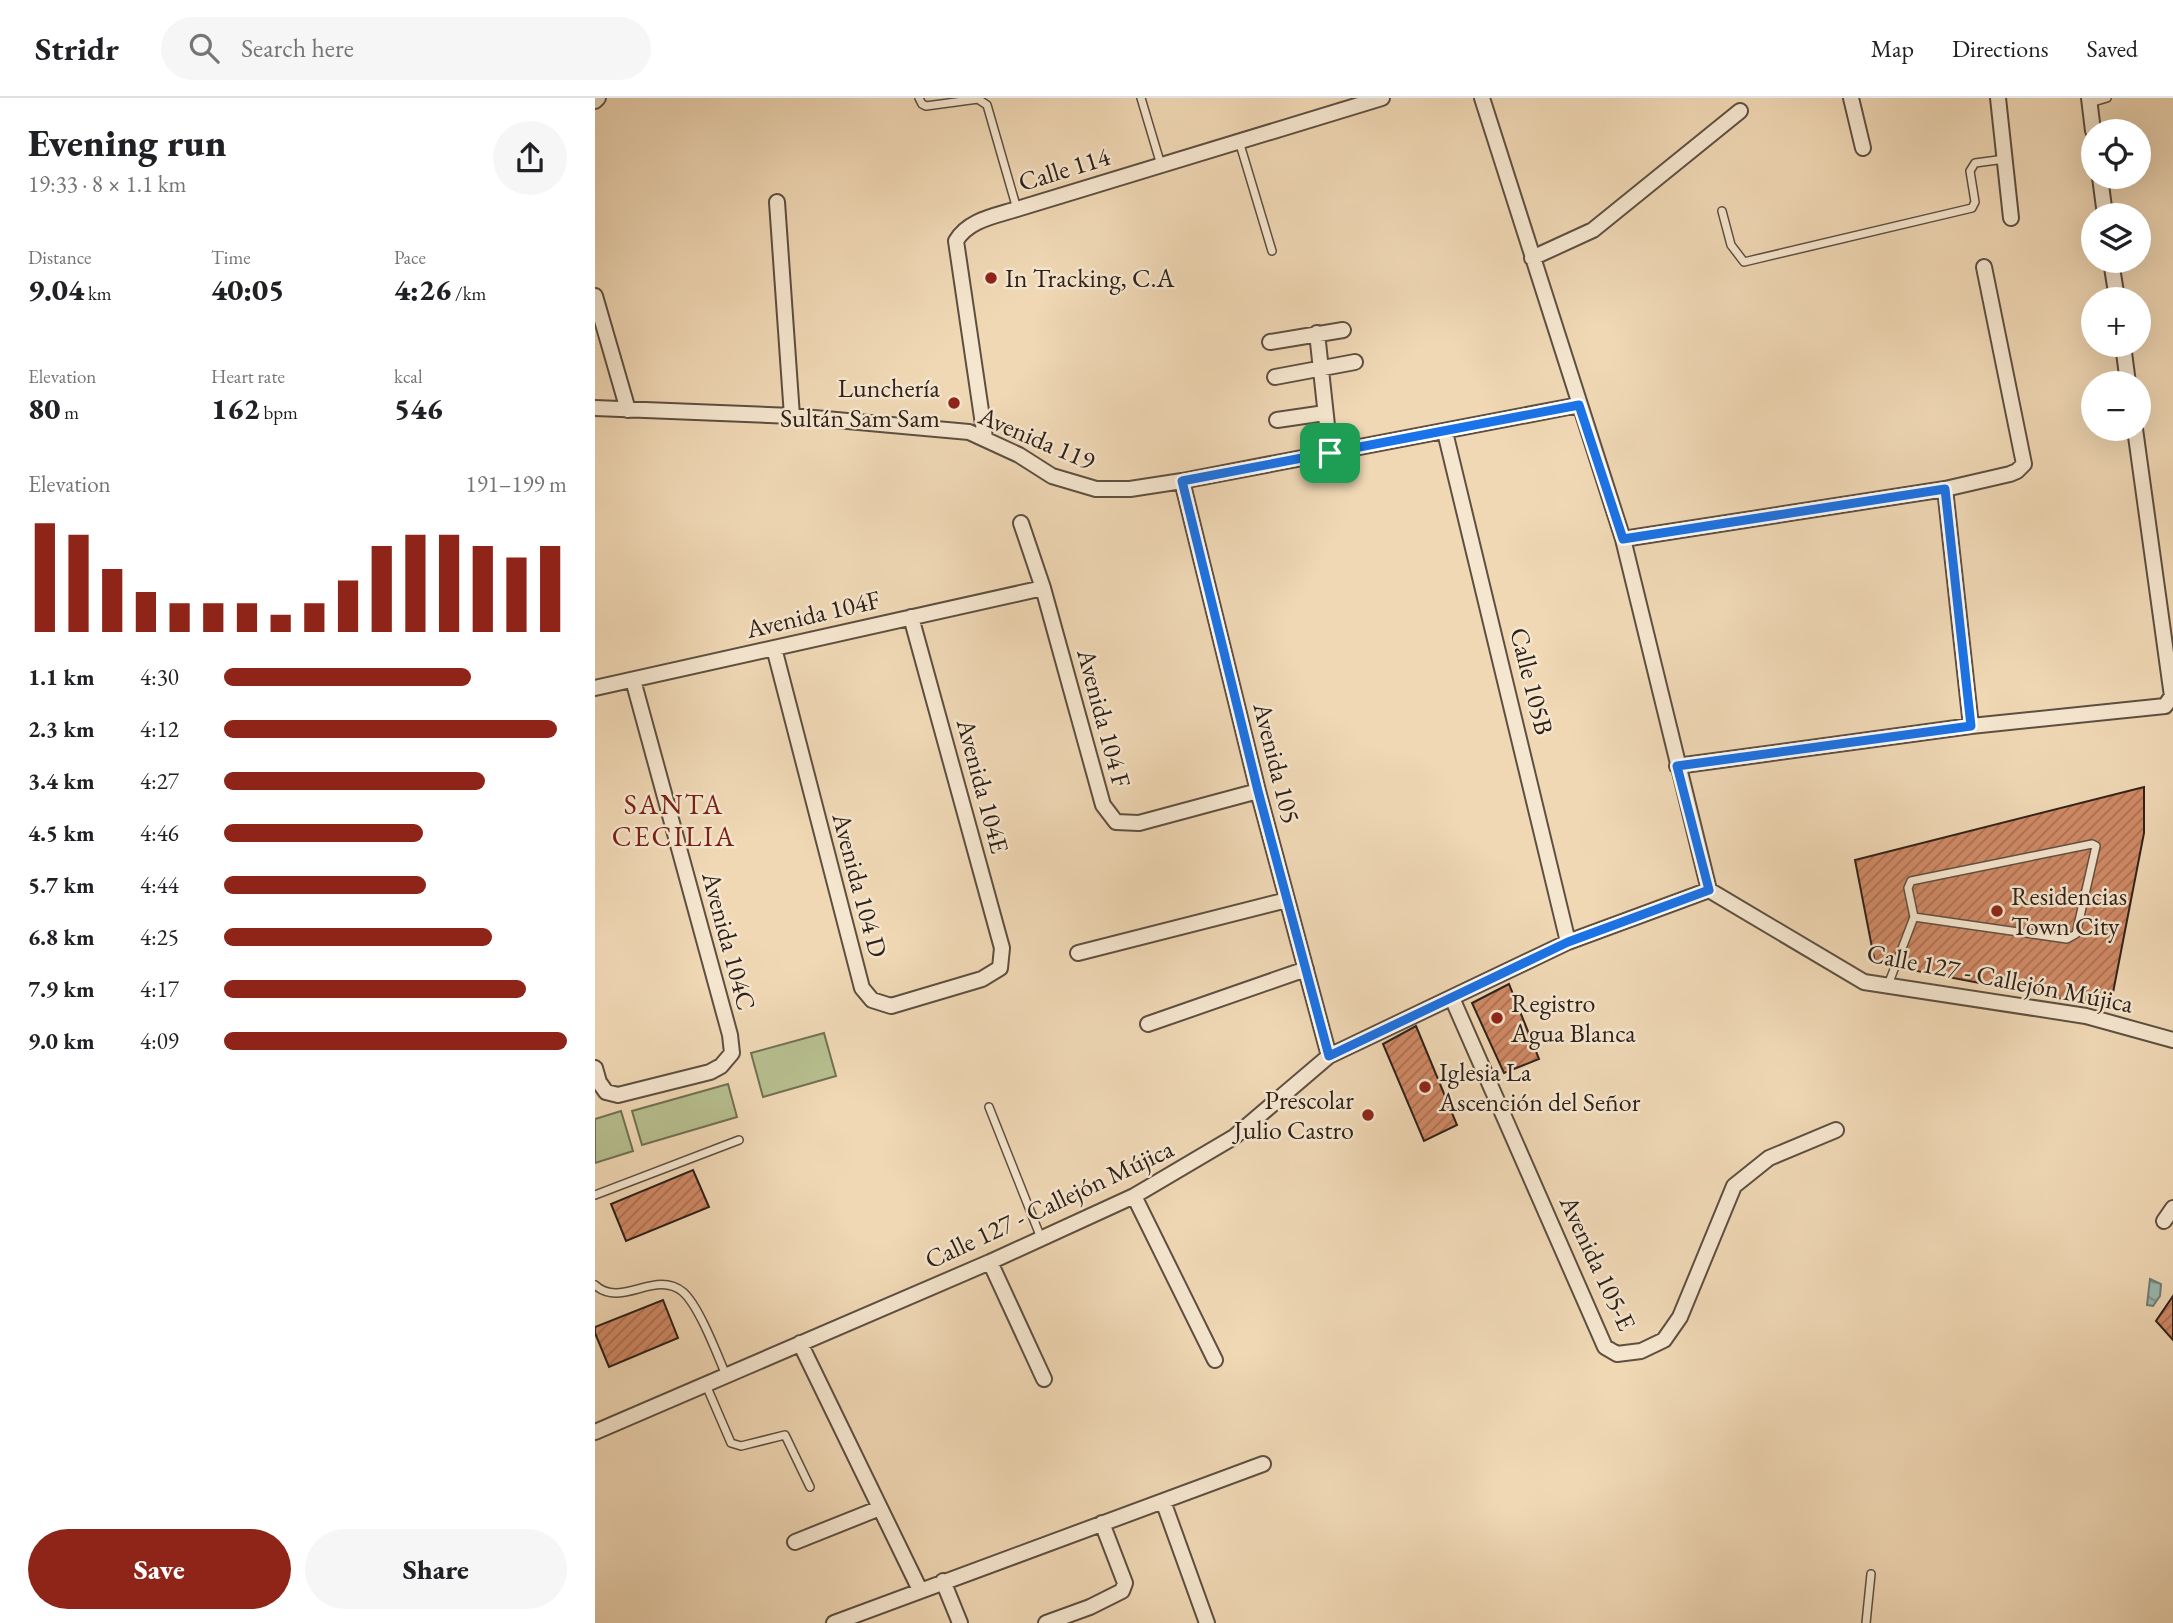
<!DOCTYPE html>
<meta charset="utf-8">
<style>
:root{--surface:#fff;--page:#f6f6f6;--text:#202124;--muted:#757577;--line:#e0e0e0;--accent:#8f2418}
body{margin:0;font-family:"EB Garamond",serif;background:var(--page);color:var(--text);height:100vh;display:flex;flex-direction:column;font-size:26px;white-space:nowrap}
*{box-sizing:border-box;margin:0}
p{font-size:23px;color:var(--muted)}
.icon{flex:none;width:38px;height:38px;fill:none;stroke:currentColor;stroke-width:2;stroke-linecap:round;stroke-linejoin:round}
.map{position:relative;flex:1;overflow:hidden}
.sheet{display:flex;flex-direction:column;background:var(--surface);width:595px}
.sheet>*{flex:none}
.controls{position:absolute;left:1486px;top:21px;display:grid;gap:14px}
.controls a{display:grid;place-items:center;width:70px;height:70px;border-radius:50%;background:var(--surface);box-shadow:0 7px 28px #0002;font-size:35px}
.pin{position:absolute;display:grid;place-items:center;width:60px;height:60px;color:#fff;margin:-30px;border-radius:14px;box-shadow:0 4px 10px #0006}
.round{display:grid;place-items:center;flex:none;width:74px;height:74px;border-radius:37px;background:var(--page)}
.overview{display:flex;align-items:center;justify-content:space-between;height:119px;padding:0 28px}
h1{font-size:38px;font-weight:800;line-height:52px}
.stats{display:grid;grid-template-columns:repeat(3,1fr);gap:10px;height:119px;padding:7px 28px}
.stats div{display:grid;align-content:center}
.stats b{font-size:30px;font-weight:800}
.stats small{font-size:19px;font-weight:400}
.stats p{font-size:19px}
.chart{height:196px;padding:14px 28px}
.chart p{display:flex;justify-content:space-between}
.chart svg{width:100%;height:126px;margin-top:7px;stroke:var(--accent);stroke-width:6}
.action{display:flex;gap:14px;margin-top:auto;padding:14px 28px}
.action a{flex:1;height:80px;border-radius:42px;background:var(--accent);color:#fff;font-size:28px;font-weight:800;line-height:80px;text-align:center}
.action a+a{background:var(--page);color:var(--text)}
ul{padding:0 28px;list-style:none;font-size:23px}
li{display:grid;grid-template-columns:112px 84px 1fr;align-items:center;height:52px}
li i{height:18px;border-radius:9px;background:var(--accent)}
header{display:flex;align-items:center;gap:42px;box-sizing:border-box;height:98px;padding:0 35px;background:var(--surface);border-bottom:2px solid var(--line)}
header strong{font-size:33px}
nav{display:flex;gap:38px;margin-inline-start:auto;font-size:24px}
.search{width:490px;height:63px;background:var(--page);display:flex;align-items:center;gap:18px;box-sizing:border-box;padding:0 24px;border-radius:38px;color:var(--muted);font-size:26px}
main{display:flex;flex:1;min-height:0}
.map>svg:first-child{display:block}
</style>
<header>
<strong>Stridr</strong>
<div class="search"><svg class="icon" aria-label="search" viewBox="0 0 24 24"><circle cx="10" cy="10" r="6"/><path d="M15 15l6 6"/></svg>Search here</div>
<nav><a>Map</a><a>Directions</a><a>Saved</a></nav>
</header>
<main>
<section class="sheet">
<div class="overview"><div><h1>Evening run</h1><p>19:33 · 8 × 1.1 km</p></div><a class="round"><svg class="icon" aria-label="share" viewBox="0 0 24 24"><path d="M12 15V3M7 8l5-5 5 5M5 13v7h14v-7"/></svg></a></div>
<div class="stats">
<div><p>Distance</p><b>9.04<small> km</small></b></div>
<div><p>Time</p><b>40:05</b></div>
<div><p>Pace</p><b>4:26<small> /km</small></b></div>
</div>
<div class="stats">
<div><p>Elevation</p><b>80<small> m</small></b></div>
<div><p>Heart rate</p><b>162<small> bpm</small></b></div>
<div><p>kcal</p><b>546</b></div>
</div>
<div class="chart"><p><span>Elevation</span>191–199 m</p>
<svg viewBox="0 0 160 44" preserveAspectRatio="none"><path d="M5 44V6M15 44V10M25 44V22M35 44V30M45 44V34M55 44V34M65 44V34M75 44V38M85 44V34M95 44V26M105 44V14M115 44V10M125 44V10M135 44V14M145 44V18M155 44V14"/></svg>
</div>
<ul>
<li><b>1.1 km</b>4:30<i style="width:72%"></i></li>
<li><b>2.3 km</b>4:12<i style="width:97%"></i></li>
<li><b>3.4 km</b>4:27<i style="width:76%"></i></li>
<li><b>4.5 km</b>4:46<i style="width:58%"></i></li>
<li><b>5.7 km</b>4:44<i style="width:59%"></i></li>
<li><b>6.8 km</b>4:25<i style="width:78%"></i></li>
<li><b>7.9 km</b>4:17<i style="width:88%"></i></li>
<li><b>9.0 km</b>4:09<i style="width:100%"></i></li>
</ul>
<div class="action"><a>Save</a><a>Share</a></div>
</section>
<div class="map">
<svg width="1578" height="1525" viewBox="0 0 1578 1525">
<defs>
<pattern id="water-waves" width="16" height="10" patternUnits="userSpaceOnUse" patternTransform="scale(1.75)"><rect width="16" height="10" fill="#9ab9b1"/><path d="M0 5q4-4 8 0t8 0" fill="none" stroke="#7e968f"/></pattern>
<pattern id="building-hatch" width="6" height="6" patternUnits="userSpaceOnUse" patternTransform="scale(1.75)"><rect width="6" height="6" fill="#d18a66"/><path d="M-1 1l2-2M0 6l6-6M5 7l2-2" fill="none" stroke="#aa7053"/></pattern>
</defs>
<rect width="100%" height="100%" fill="#f0d8b5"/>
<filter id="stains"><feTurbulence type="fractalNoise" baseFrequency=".00286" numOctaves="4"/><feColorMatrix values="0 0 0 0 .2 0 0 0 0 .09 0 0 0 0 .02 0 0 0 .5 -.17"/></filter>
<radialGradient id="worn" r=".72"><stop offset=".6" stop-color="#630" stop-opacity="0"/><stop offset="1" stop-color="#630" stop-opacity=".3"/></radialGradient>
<path fill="#b7bf8f" stroke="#727054" stroke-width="2" d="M229,935L241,978L168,999L156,955Z
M133,986L142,1019L47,1047L37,1013Z
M26,1013L38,1053L0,1065V1021Z"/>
<path fill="url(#water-waves)" stroke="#6f7c75" stroke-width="2" d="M1555,1181L1566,1186L1565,1198L1558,1208L1552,1207Z"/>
<path fill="url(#building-hatch)" stroke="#2e211a" stroke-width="2" d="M1549,689V735L1515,910L1280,865L1260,762Z
M914,886L944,961L909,975L877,905Z
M821,928L862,1027L829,1043L788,946Z
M98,1072L114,1109L31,1143L16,1106Z
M1578,1198V1242L1561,1223Z
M68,1202L83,1240L14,1269L0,1235V1229Z"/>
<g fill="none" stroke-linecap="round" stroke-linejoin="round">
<g stroke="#5e4f41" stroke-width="10">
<path id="lane" d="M324,0L327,6L331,8L383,1L392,7L422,111
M546,0L566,67
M1495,5L1512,0
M644,43L677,153
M1127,113L1136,147L1149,164L1377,110L1380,104L1375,73L1380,65L1410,61
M1293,887L1319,819L1313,790L1316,783L1497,746L1501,748L1481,836L1472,841L1319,819
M394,1009L446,1140
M0,1097L144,1042
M0,1187C26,1211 60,1171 88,1194C104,1208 122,1256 131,1277
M111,1287L136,1345L146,1348L190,1337L215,1389
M1271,1525L1276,1476"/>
</g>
<g stroke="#5e4f41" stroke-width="18">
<path id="street" d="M887,0L1028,441L1114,792
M1256,0L1268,50
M1403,0L1416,120
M1494,0L1498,33
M0,3L3,0
M1505,79L1510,117
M182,104L197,318
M937,160L998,132L1145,13
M1516,163L1522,201
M0,198L33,312
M722,235L735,355
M675,244L748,232
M1528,247L1533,285
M680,279L760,264
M0,310L197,318L374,334L424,357L457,378L501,391H535L587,383L984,307
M682,322L730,315
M850,334L973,844
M390,340L361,143C373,122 400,118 422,111L787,0
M587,383L663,693L734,958
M1350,391L1415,376L1422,373L1429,366L1389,169
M426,425L448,490L508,707L521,724L544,725L663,693
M1028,441L1350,391L1376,628
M179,550L267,890L277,902L296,908L387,881L405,870L407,850L316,519
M0,590L448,490
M1082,668L1376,628L1570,608L1577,598L1575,584L1540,331
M483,855L692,802
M857,900L1010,1249L1022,1256L1046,1253L1069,1242L1085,1219L1139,1088L1174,1060L1241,1032
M553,926L711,871
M0,970L4,984L11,994L23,997L115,974L126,968L137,955L135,937L38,582
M539,1098L620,1262
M1569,1123L1578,1110
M395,1164L449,1281
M205,1245L325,1492
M0,1334L395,1164L539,1098L639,1039L734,958L973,844L1114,792L1269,884L1491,918L1578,942
M568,1403L612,1525
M200,1444L285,1410
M348,1483L365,1525
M239,1525L668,1366
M451,1525L495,1509L527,1493L530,1485L507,1425"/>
</g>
<use href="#lane" stroke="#f5e6cf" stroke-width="7"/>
<use href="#street" stroke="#f5e6cf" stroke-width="14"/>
</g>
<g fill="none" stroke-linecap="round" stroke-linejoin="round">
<g stroke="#fff" stroke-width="14">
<path id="route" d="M984,307L1028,441L1350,391L1376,628L1082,668L1114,792L973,844L734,958L663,693L587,383Z"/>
</g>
<use href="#route" stroke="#1a73e8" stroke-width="9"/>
</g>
<g fill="#8f2418" stroke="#f5e6cf" stroke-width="2.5">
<circle cx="396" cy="180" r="7"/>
<circle cx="359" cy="305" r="7"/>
<circle cx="1402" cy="813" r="7"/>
<circle cx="902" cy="920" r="7"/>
<circle cx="830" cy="989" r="7"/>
<circle cx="773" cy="1017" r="7"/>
</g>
<g text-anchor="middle" stroke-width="5" stroke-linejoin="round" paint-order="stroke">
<g font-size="26" fill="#2e211a" stroke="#f5e6cf">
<text transform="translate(469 71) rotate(-17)" y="9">Calle 114</text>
<text transform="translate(442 340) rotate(23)" y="9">Avenida 119</text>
<text transform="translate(218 516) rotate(-13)" y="9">Avenida 104F</text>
<text transform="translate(937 583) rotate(76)" y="9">Calle 105B</text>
<text transform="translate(509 620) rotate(75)" y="9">Avenida 104 F</text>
<text transform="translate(682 665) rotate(76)" y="9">Avenida 105</text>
<text transform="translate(388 688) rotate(75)" y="9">Avenida 104E</text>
<text transform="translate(265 787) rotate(75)" y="9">Avenida 104 D</text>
<text transform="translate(134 843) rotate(75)" y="9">Avenida 104C</text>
<text transform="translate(1405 880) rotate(11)" y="9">Calle 127 - Callejón Mújica</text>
<text transform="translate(454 1106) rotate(-25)" y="9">Calle 127 - Callejón Mújica</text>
<text transform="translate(1003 1165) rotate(65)" y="9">Avenida 105-E</text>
</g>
<g font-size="26" fill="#2e211a" stroke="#f5e6cf" text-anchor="start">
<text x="410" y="189">In Tracking, C.A</text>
<text x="345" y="299" text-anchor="end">Lunchería<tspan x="345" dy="30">Sultán Sam Sam</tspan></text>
<text x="1416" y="807">Residencias<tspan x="1416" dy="30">Town City</tspan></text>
<text x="916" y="914">Registro<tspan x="916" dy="30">Agua Blanca</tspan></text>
<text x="844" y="983">Iglesia La<tspan x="844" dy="30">Ascención del Señor</tspan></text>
<text x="759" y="1011" text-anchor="end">Prescolar<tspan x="759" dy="30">Julio Castro</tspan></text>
</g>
<g font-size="28" letter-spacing="2" fill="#7a1f14" stroke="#f5e6cf">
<text x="79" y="716">SANTA<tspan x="79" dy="32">CECILIA</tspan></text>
</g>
</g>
<rect width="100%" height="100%" filter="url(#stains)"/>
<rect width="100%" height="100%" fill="url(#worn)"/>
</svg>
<div class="controls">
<a><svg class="icon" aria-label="locate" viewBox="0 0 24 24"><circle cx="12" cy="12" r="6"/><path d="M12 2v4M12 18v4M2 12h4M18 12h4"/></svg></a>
<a><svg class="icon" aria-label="layers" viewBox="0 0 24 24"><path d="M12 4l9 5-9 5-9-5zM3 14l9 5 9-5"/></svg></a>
<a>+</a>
<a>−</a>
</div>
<div class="pin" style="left:735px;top:355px;background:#1e9e55"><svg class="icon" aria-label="arrive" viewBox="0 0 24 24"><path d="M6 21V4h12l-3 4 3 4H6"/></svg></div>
</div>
</main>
